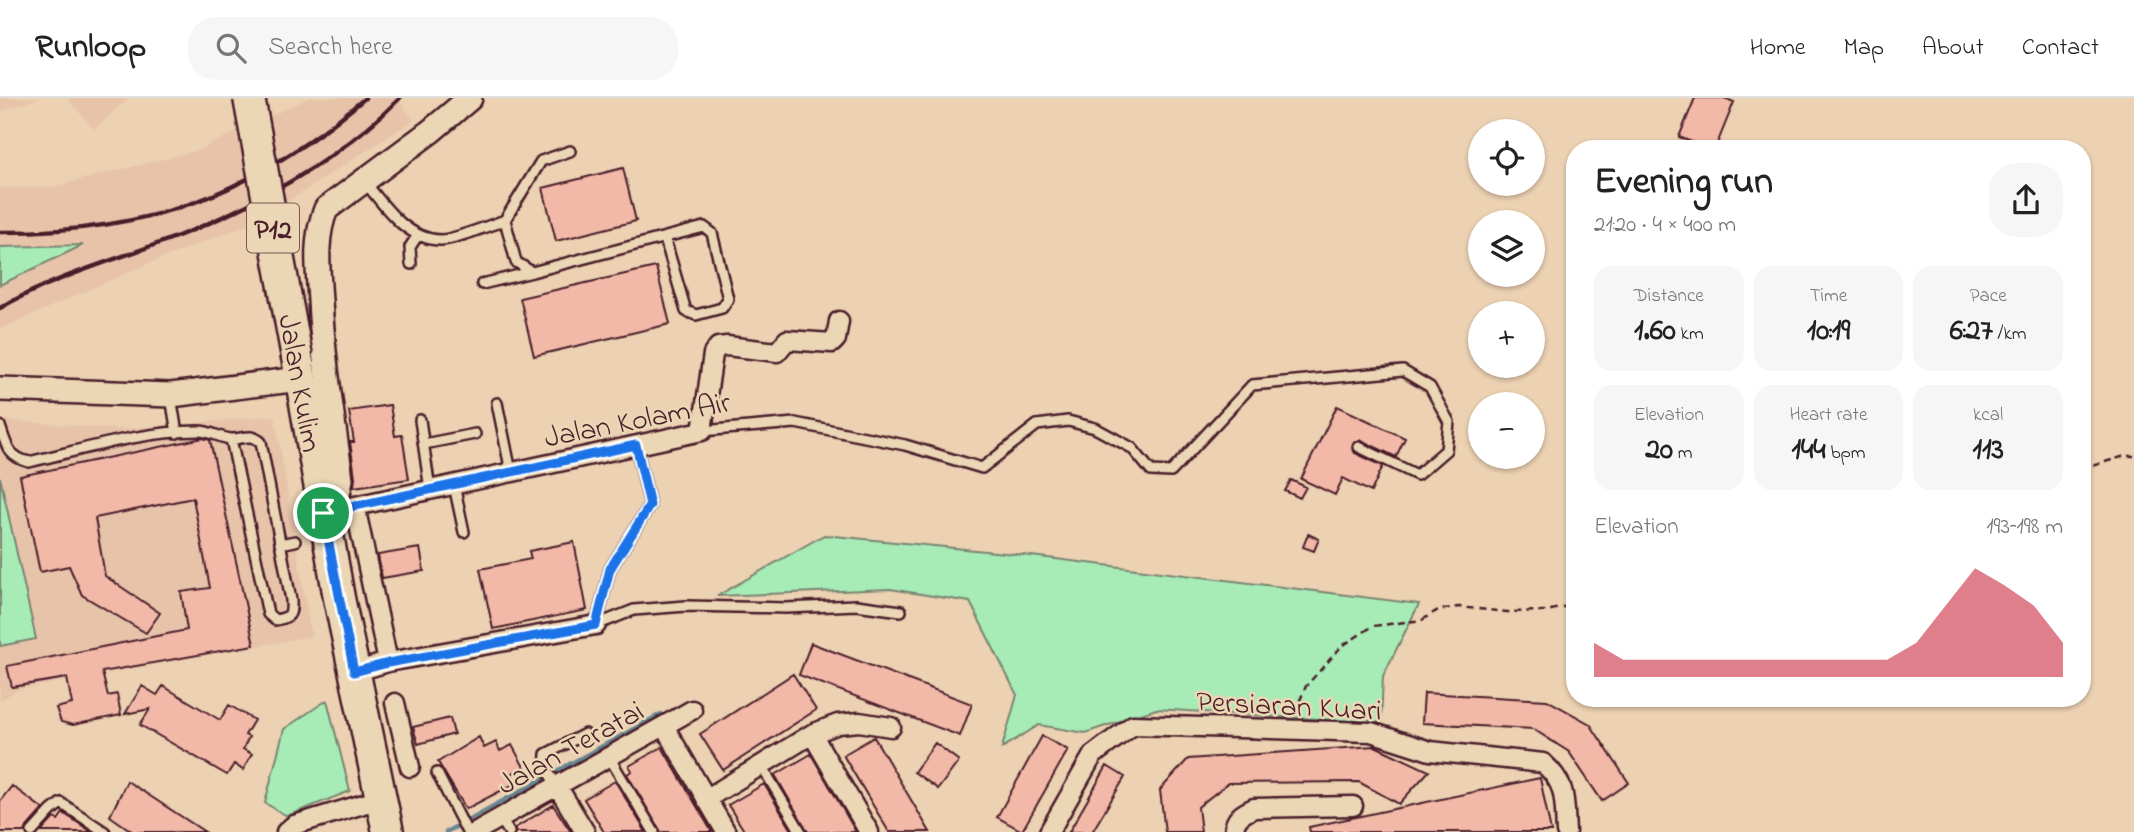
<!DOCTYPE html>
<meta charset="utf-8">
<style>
:root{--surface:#fff;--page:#f6f6f6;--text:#222;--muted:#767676;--line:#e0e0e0;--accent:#d1495b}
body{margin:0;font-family:"Indie Flower",sans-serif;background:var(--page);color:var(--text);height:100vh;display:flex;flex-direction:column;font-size:26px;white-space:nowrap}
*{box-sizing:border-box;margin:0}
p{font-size:23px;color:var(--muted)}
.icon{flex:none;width:38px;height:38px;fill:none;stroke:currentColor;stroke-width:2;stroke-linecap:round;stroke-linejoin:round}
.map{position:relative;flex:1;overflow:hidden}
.panel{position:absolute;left:1566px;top:42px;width:525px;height:567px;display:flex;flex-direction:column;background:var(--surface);border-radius:28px;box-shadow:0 2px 5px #0004}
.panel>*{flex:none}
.controls{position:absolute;left:1468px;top:21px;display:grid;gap:14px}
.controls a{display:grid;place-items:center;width:77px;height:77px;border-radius:50%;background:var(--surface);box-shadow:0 2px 5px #0004;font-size:35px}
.pin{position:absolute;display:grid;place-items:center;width:60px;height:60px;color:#fff;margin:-30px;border:4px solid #fff;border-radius:50%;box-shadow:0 2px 7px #0007}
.round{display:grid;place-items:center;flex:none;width:74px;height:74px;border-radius:28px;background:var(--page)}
.headline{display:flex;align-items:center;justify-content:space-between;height:119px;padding:0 28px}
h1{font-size:38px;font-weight:700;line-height:52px}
.metrics{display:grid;grid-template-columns:repeat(3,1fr);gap:10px;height:119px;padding:7px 28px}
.metrics div{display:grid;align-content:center;border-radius:18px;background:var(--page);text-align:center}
.metrics b{font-size:30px;font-weight:700}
.metrics small{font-size:19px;font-weight:400}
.metrics p{font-size:19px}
.chart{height:196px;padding:14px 28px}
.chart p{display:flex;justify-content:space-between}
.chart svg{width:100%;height:126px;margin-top:7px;fill:var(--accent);opacity:.7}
header{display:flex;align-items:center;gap:42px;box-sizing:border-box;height:98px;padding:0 35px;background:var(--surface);border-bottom:2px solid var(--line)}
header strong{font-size:33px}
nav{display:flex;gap:38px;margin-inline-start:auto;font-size:24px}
.search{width:490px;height:63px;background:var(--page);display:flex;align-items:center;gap:18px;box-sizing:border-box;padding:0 24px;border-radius:28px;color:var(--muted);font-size:26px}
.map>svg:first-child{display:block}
</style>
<header>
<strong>Runloop</strong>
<div class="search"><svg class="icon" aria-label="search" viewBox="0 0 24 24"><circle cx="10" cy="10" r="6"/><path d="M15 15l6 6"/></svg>Search here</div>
<nav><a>Home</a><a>Map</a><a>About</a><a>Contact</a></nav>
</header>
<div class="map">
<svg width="2134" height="734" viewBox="0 0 2134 734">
<rect width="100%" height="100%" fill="#ecd1b2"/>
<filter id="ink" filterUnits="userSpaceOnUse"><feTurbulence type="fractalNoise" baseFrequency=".0143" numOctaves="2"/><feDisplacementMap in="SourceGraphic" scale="14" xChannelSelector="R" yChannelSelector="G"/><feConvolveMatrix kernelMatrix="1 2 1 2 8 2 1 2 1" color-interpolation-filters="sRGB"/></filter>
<g filter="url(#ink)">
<path fill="#e7c3aa" d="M0,0H39L0,14Z
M67,0H129L94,31Z
M309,0H397L414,22L257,123L152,164L0,231V90L51,89L196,53Z
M275,318L311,538L17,592L0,603V322L120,331Z"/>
<path fill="#a7ebb7" stroke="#788571" stroke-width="2" d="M83,147L0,187V149Z
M0,379L36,541L0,548Z
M824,437L1015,456L1419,506L1383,578L1381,625L1156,611L1085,635L1039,627L1002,650L1017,597L970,504L890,491L717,498Z
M327,602L350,693L287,718L265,705L284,631Z"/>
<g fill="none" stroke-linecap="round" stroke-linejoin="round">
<path stroke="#688792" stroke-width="4.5" d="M446,734L661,616"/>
</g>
<path fill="#f2b9a8" stroke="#4a1f2b" stroke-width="2" d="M1695,0H1724L1734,4L1715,51H1709L1679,39Z
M623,70L636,123L556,143L543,90Z
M656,169L670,226L534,258L520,200Z
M390,307L395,338L402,337L409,381L354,389L355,379L350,344H354L349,313Z
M1337,308L1405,340L1396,359L1361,342L1353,345L1352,350L1355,355L1383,368L1371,394L1343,380L1335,397L1301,381Z
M203,340L210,342L254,547L102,574L108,598L117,596L121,617L73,627L61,624L56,610L72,606L67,580L12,589L7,568L187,532L181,494L210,490L193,400L95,420L105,478L160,515L146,535L82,497L69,468L40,474L20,378Z
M1291,382L1306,389L1300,400L1285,393Z
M1308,436L1319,441L1314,453L1303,449Z
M574,444L587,512L493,531L480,471L531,461L529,453Z
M420,450L424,473L382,480L378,457Z
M811,545L972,606L960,638L799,577Z
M793,576L816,612L723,672L700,636Z
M142,588L157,597L163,588L220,622L229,607L254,622L245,637L249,639L243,651L252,656L243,672L234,666L227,677L140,627L150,611L125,616Z
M1424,595L1547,602L1590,626L1629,685L1602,703L1569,654L1533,631L1422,625Z
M450,620L454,636L418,646L413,629Z
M1042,638L1068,652L1022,733L997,719Z
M479,639L484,650L496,644L500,653L512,647L524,669L511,676L516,685L466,711L438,664Z
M874,639L904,690L930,734H889L843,657Z
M935,645L959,663L938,691L914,674Z
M1375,648L1429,673L1399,706L1359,684L1228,685L1198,709L1201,734H1165L1160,692L1188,661Z
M662,649L712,734H661L627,676L632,673L629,668Z
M811,656L856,734H808L775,677Z
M1107,668L1125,679L1092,734H1069Z
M1540,680L1551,734H1310L1309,729Z
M127,683L205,734H133L110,718Z
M615,683L646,734H604L584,701Z
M764,686L793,734H745L728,707Z
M12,688L43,711L27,729L25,734H0V703Z
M553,707L571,734H516L515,730Z
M63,715L92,734H41L54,720L58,722Z"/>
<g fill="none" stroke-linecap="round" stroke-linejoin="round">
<g stroke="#4a1f2b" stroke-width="14">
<path id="service" d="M365,84C384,108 407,142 441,142C453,142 491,127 505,122L541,63L570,53
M505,122L516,164L532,174L704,129L712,135L728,201L722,210L696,217L686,213L665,141
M411,166L410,149L418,137
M482,186L532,174
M171,299L177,335
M497,305L511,374
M420,322L430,392
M0,328C6,347 8,359 29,364C85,351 142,333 199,333C210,333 220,340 231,341C242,342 250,334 261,344L291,502C292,518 290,519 275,522L268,516L231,341
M702,333L795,325L905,347L982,370L1037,327L1068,323L1095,330L1132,350L1151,373L1171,374L1252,287L1403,273L1430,289L1449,324L1446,352L1417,377L1359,349
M424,346L475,336
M454,387L464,434
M280,446L295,443
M596,527L634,512L686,508L786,510L856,507L901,513
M596,527L610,471L650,407L636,347
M609,659L654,734
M761,667L801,734
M437,675L467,734
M557,688L545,669L546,656L585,636
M500,720L509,734
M32,734L51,713L61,705L105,734"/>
</g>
<g stroke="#4a1f2b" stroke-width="23">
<path id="minor" d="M355,408L388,564
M323,415L702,333L713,256L718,249L727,248L777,254L787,242L832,245L836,241L839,223
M354,574L388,564L596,527
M395,605L410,669
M664,628L726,734
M812,636L869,734
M557,688L585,734
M706,701L812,636L838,626L859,624L891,629
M286,734L294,727L380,701
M475,734L692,612
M1049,734L1093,657L1133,627L1371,634L1430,653L1543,665C1568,687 1564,703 1566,734
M1234,734C1234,720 1243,715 1254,710L1353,708"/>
</g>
<g stroke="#4a1f2b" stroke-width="28">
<path id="tertiary" d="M0,291L171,297L300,281
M323,415L338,396L341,381C333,321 323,262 320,202C318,172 314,140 326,111L431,33L470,0"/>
</g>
<g stroke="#4a1f2b" stroke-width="35">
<path id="primary" d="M297,259L339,500L388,734"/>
</g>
<path stroke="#4a1f2b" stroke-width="2.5" stroke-dasharray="7 5" stroke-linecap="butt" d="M2082,371L2125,358H2134
M1295,614L1306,588L1342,548L1373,528L1422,522L1438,512L1458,509L1507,514L1547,513L1575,506"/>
<use href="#service" stroke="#ebd7b5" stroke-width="9"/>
<use href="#minor" stroke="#ebd7b5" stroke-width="18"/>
<use href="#tertiary" stroke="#ebd7b5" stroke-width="23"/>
<use href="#primary" stroke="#ebd7b5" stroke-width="30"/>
<path stroke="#4a1f2b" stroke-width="4.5" d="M0,134C150,135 251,97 365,0
M0,210C58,176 131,158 193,132C269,100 342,59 400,0"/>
<g stroke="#4a1f2b" stroke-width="35" stroke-linecap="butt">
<path id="primary-bridge" d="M249,0L297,259"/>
</g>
<use href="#primary-bridge" stroke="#ebd7b5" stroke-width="30"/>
</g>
</g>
<g fill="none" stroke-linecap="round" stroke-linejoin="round" filter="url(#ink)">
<g stroke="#fff" stroke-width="14">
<path id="route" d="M636,347L650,407L610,471L596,527L388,565L354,574L323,415Z"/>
</g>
<use href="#route" stroke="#1a73e8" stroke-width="9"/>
</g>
<g text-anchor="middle" stroke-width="5" stroke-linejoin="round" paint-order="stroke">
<rect fill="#ebd7b5" stroke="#7a5654" stroke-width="2" x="247" y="105.5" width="52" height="49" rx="5"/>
<g font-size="28" font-weight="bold" fill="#4a1f2b">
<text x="273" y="140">P12</text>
</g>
<g font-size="30" fill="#4a1f2b" stroke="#ebd7b5">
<text transform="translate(301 285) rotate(80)" y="10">Jalan Kulim</text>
<text transform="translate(637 321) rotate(-11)" y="10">Jalan Kolam Air</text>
<text transform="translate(1289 607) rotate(3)" y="10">Persiaran Kuari</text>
<text transform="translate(570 649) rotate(-29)" y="10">Jalan Teratai</text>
</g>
</g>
</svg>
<div class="controls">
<a><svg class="icon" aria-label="locate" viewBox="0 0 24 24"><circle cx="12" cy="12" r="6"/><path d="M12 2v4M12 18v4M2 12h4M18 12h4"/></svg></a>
<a><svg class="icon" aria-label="layers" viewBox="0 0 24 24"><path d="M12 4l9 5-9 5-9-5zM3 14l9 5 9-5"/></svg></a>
<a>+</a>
<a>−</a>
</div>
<div class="pin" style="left:323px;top:415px;background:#1e9e55"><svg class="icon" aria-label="arrive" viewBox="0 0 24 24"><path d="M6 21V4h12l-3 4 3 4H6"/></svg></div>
<section class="panel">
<div class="headline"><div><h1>Evening run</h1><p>21:20 · 4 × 400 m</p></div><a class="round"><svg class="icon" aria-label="share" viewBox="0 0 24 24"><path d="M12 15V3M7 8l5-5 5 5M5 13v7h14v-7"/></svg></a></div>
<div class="metrics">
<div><p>Distance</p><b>1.60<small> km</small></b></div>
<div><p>Time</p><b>10:19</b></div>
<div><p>Pace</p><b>6:27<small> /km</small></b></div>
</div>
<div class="metrics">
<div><p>Elevation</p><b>20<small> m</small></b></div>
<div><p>Heart rate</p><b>144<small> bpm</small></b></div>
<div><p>kcal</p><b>113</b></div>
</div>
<div class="chart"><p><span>Elevation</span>193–198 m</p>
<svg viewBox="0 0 160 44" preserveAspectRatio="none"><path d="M0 44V32L10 38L20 38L30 38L40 38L50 38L60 38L70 38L80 38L90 38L100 38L110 32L120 19L130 6L140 12L150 19L160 32V44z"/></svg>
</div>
</section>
</div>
